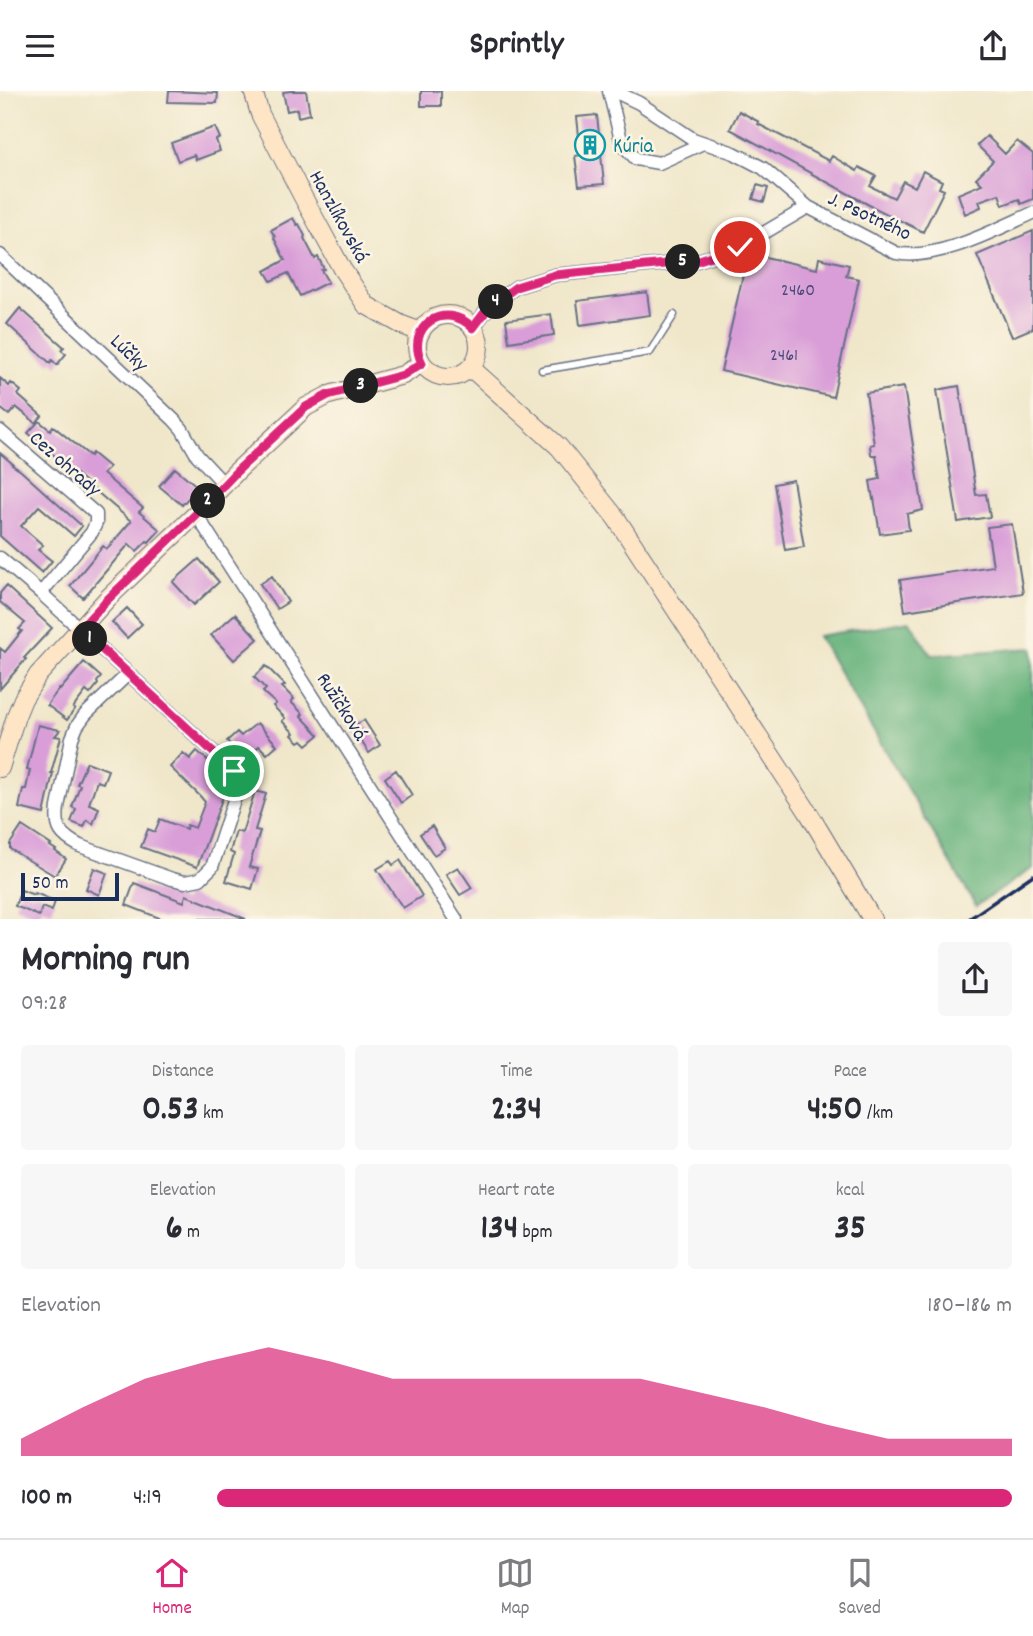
<!DOCTYPE html>
<meta charset="utf-8">
<style>
:root{--surface:#fff;--page:#f7f7f7;--text:#2b2b33;--muted:#7c7c81;--line:#e1e1e2;--accent:#db2777}
body{margin:0;font-family:Dekko,sans-serif;background:var(--page);color:var(--text);height:100vh;display:flex;flex-direction:column;font-size:26px;white-space:nowrap}
*{box-sizing:border-box;margin:0}
p{font-size:23px;color:var(--muted)}
.icon{flex:none;width:38px;height:38px;fill:none;stroke:currentColor;stroke-width:2;stroke-linecap:round;stroke-linejoin:round}
.map{position:relative;height:828px;overflow:hidden}
.panel{display:flex;flex-direction:column;background:var(--surface);flex:1}
.panel>*{flex:none}
.scale{position:absolute;left:21px;bottom:18px;width:98px;box-sizing:border-box;padding-left:7px;border:4px solid #1b2f5e;border-top:0;font-size:19px;line-height:24px;white-space:nowrap;color:#1b2f5e;-webkit-text-stroke:5px #fcf5e5;paint-order:stroke}
.pin{position:absolute;display:grid;place-items:center;width:60px;height:60px;color:#fff;margin:-30px;border:4px solid #fff;border-radius:50%;box-shadow:0 2px 7px #0007}
.km{position:absolute;width:35px;height:35px;margin:-18px;border-radius:50%;background:#222;color:#fff;font-size:19px;line-height:35px;text-align:center}
.round{display:grid;place-items:center;flex:none;width:74px;height:74px;border-radius:7px;background:var(--page)}
.head{display:flex;align-items:center;justify-content:space-between;height:119px;padding:0 21px}
h1{font-size:38px;font-weight:700;line-height:52px}
.stats{display:grid;grid-template-columns:repeat(3,1fr);gap:10px;height:119px;padding:7px 21px}
.stats div{display:grid;align-content:center;border-radius:7px;background:var(--page);text-align:center}
.stats b{font-size:35px;font-weight:700}
.stats small{font-size:19px;font-weight:400}
.stats p{font-size:19px}
.chart{height:196px;padding:14px 21px}
.chart p{display:flex;justify-content:space-between}
.chart svg{width:100%;height:126px;margin-top:7px;fill:var(--accent);opacity:.7}
ul{padding:0 21px;list-style:none;font-size:23px}
li{display:grid;grid-template-columns:112px 84px 1fr;align-items:center;height:52px}
li i{height:18px;border-radius:9px;background:var(--accent)}
header{display:flex;justify-content:space-between;align-items:center;height:91px;padding:0 21px;background:var(--surface);font-size:32px;font-weight:700}
.dock{display:flex;justify-content:space-around;align-items:center;height:98px;border-top:2px solid var(--line);background:var(--surface);font-size:19px;color:var(--muted)}
.dock a{display:grid;justify-items:center;gap:4px}
.dock .current{color:var(--accent)}
.map>svg:first-child{display:block}
</style>
<header><svg class="icon" aria-label="menu" viewBox="0 0 24 24"><path d="M4 6h16M4 12h16M4 18h16"/></svg>Sprintly<svg class="icon" aria-label="share" viewBox="0 0 24 24"><path d="M12 15V3M7 8l5-5 5 5M5 13v7h14v-7"/></svg></header>
<div class="map">
<svg width="1033" height="828" viewBox="0 0 1033 828">
<rect width="100%" height="100%" fill="#fcf5e5"/>
<filter id="ink" filterUnits="userSpaceOnUse"><feTurbulence type="fractalNoise" baseFrequency=".0143" numOctaves="2"/><feDisplacementMap in="SourceGraphic" scale="14" xChannelSelector="R" yChannelSelector="G"/><feConvolveMatrix kernelMatrix="1 2 1 2 8 2 1 2 1" color-interpolation-filters="sRGB"/></filter>
<filter id="wash" filterUnits="userSpaceOnUse"><feTurbulence type="fractalNoise" baseFrequency=".00686" numOctaves="4" result="noise"/><feDisplacementMap in="SourceGraphic" scale="28" xChannelSelector="R" yChannelSelector="G"/><feGaussianBlur stdDeviation="1.57" result="paint"/><feColorMatrix in="noise" values="0 0 0 0 0 0 0 0 0 0 0 0 0 0 0 0 0 1.4 0 .05"/><feComposite in="paint" operator="in"/></filter>
<g filter="url(#wash)">
<rect width="100%" height="100%" fill="#f0e7ca"/>
<path fill="#66b27c" stroke="#40706d" stroke-width="2" d="M910,530L931,564L1033,557V777L976,815L818,545Z"/>
<g id="blocks">
<path fill="#d99ed8" d="M169,0L218,2L217,12L168,11Z
M291,0H306L310,23L298,26L297,18L287,20L283,1Z
M421,0H441V15H421Z
M739,20L759,31L758,33L829,70L832,65L857,80L859,76L876,85L870,95L894,107L903,90L915,96L923,80L942,90L939,97L944,99L923,141L869,114L730,38Z
M597,24L604,93L579,95L575,65L581,64L577,26Z
M215,36L220,47L216,49L220,60L196,69L194,64L178,70L171,52Z
M987,45L1005,63L1017,50L1033,63V108L1021,113L1019,108L1003,114L999,103L979,110L981,116L965,123L958,103L982,93L976,87L993,70L977,54Z
M757,94L768,97L764,111L753,108Z
M293,127L297,134L299,133L305,145L304,147L315,168L318,166L324,178L321,179L328,191L300,205L288,182L271,190L265,180L285,169L274,147L275,146L271,139Z
M1033,140V237L1012,246L977,164Z
M748,162L817,178L819,167L849,174L846,185L859,188L833,306L721,280Z
M647,201L650,224L580,234L577,210Z
M20,217L64,256L61,259L66,263L57,274L52,269L50,272L7,233Z
M551,223L554,244L509,251L506,229Z
M0,287L9,295L11,292L21,300L18,304L42,325L36,332L16,316L9,324L0,317Z
M959,295L976,404L986,403L990,426L958,431L937,299Z
M904,296L923,419L907,423L909,439L880,443L874,407L873,408L870,390L880,388L876,364H871L870,354L874,353L866,302Z
M39,330L50,339L53,335L90,365L92,362L109,376L103,383L143,417L139,421L160,439L149,451L147,450L137,460L129,453L83,507L70,495L103,455L107,458L131,430L28,342Z
M0,362L13,373L12,374L21,380L82,435L74,445L39,415L21,435L43,454L38,459L52,470L42,482L0,445Z
M175,377L198,396L182,414L159,395Z
M793,389L804,456L785,459L774,393Z
M1012,433L1023,502L905,520L900,489L993,475L987,436Z
M199,468L219,491L194,514L173,491Z
M272,485L288,511L277,518L260,493Z
M6,495L52,537L24,567L26,568L0,598V557L5,561L22,540L19,538L25,532L0,511V502Z
M127,517L142,533L127,547L112,531Z
M235,523L258,548L234,569L211,544Z
M84,571L101,586L97,591L98,593L90,603L86,600L73,617L75,618L67,629L47,614L59,598L60,599Z
M266,575L285,594L282,596L294,608L291,611L303,623L301,625L319,644L307,654L302,649L299,651L292,644L294,642L282,630L285,627L273,615L276,613L263,601L266,598L254,586Z
M364,629L380,654L369,662L352,636Z
M257,632L277,654L267,663L259,655L248,665L241,657L236,660L227,650L237,641L241,645Z
M38,634L60,639L55,645L61,646L51,682H53L44,723L19,717L23,698H26L30,679L27,678Z
M197,660L223,683L215,692L225,700L197,776L141,756L148,738L155,741L160,728L186,738L187,734L195,737L205,711L200,705L170,676L183,662L190,668Z
M87,671L108,679L103,692L97,690L89,713L99,717L93,733L87,729L84,736L71,731L76,718L72,716L80,694L77,693Z
M396,679L412,704L401,712L385,687Z
M255,700L266,703L255,739L260,740L249,776L258,778L252,798L226,790L234,763L230,761L236,740L242,742Z
M22,735L51,754L50,755L56,759L55,760L66,768L55,785L10,758V753Z
M432,735L445,757L434,764L420,743Z
M400,769L422,805L403,817L377,778L390,770L393,774Z
M458,776L472,797L460,804L446,783Z
M94,777L107,782L99,804L86,798Z
M134,792L184,811L186,804L246,828H162L126,814Z
M21,799L34,804L35,802L55,810L52,820L42,816L39,825L15,815Z"/>
</g>
</g>
<g filter="url(#ink)">
<use href="#blocks" fill-opacity="0" stroke="#666f84" stroke-width="2"/>
<g fill="none" stroke-linecap="round" stroke-linejoin="round">
<g stroke="#666f84" stroke-width="9">
<path id="lane" d="M542,279L650,261L674,224"/>
</g>
<g stroke="#666f84" stroke-width="15">
<path id="street" d="M609,0L622,53L636,68L659,72L703,52
M614,0L639,12L693,48L734,62L763,77L808,116L896,162C935,171 997,138 1033,122
M0,164L174,329L182,338L197,364L224,393
M473,237L489,216L516,196L555,184L696,170L740,156L808,116
M0,340L96,423V432L92,441L41,502
M196,423L456,828
M0,467L41,502L234,680L237,687L235,706L212,776L200,788L185,791L172,788L80,755C61,745 55,738 58,716L72,647L77,635L85,624L128,583"/>
</g>
<g stroke="#666f84" stroke-width="20">
<path id="secondary" d="M253,0L260,23L303,106L342,178L366,214L402,234L421,241
M417 255a31 31 0 1 1 62 0a31 31 0 1 1-62 0Z
M471,277L559,356L616,427L808,721L872,828
M0,677L16,625L23,608L38,584L107,508L196,423L237,380L306,316L329,304L403,284L422,272"/>
</g>
<use href="#lane" stroke="#fff" stroke-width="6"/>
<use href="#street" stroke="#fff" stroke-width="12"/>
<use href="#secondary" stroke="#fde5c5" stroke-width="18"/>
<path stroke="#1b2f5e" stroke-width="3.5" d="M969,828L1033,784"/>
</g>
</g>
<g fill="none" stroke-linecap="round" stroke-linejoin="round" filter="url(#ink)">
<g stroke="#fff" stroke-width="14">
<path id="route" d="M234,680L80,538L107,509L196,423L237,380L306,316L328,304L403,284L422,272C404,236 445,208 473,237L489,216L516,196L555,184L696,170L740,156"/>
</g>
<use href="#route" stroke="#db2777" stroke-width="9"/>
</g>
<defs>
<g id="building-ring" transform="scale(1.575)"><circle r="9.5" fill="#fcf5e5" stroke="#0f9aa8" stroke-width="1.5"/><path d="M-4-6H4V6H1V3H-1V6H-4ZM-2.5-4.3h1.7v1.8h-1.7ZM.8-4.3h1.7v1.8H.8ZM-2.5-1h1.7V.8h-1.7ZM.8-1h1.7V.8H.8Z" fill="#0f9aa8"/></g>
</defs>
<g fill-rule="evenodd">
<use href="#building-ring" x="590" y="54"/>
</g>
<g text-anchor="middle" stroke-width="5" stroke-linejoin="round" paint-order="stroke">
<g font-size="18" fill="#4a4b7c">
<text x="798" y="204">2460</text>
<text x="784" y="269">2461</text>
</g>
<g font-size="21" fill="#0d838f" stroke="#fcf5e5" text-anchor="start">
<text x="613" y="61">Kúria</text>
</g>
<g font-size="21" fill="#1b2f5e" stroke="#fcf5e5">
<text transform="translate(870 124) rotate(25)" y="7">J. Psotného</text>
<text transform="translate(340 125) rotate(61)" y="7">Hanzlíkovská</text>
<text transform="translate(130 261) rotate(44)" y="7">Lúčky</text>
<text transform="translate(66 372) rotate(41)" y="7">Cez ohrady</text>
<text transform="translate(343 615) rotate(57)" y="7">Ružičková</text>
</g>
</g>
</svg>
<div class="scale">50 m</div>
<div class="pin" style="left:234px;top:680px;background:#1e9e55"><svg class="icon" aria-label="arrive" viewBox="0 0 24 24"><path d="M6 21V4h12l-3 4 3 4H6"/></svg></div>
<div class="pin" style="left:740px;top:156px;background:#d93025"><svg class="icon" aria-label="check" viewBox="0 0 24 24"><path d="M5 12l5 5 9-10"/></svg></div>
<b class="km" style="left:90px;top:548px">1</b>
<b class="km" style="left:208px;top:410px">2</b>
<b class="km" style="left:361px;top:295px">3</b>
<b class="km" style="left:496px;top:211px">4</b>
<b class="km" style="left:683px;top:171px">5</b>
</div>
<section class="panel">
<div class="head"><div><h1>Morning run</h1><p>09:28</p></div><a class="round"><svg class="icon" aria-label="share" viewBox="0 0 24 24"><path d="M12 15V3M7 8l5-5 5 5M5 13v7h14v-7"/></svg></a></div>
<div class="stats">
<div><p>Distance</p><b>0.53<small> km</small></b></div>
<div><p>Time</p><b>2:34</b></div>
<div><p>Pace</p><b>4:50<small> /km</small></b></div>
</div>
<div class="stats">
<div><p>Elevation</p><b>6<small> m</small></b></div>
<div><p>Heart rate</p><b>134<small> bpm</small></b></div>
<div><p>kcal</p><b>35</b></div>
</div>
<div class="chart"><p><span>Elevation</span>180–186 m</p>
<svg viewBox="0 0 160 44" preserveAspectRatio="none"><path d="M0 44V38L10 27L20 17L30 11L40 6L50 11L60 17L70 17L80 17L90 17L100 17L110 22L120 27L130 33L140 38L150 38L160 38V44z"/></svg>
</div>
<ul>
<li><b>100 m</b>4:19<i style="width:100%"></i></li>
</ul>
</section>
<nav class="dock">
<a class="current"><svg class="icon" aria-label="home" viewBox="0 0 24 24"><path d="M3 11l9-7 9 7M6 9v11h12V9"/></svg>Home</a>
<a><svg class="icon" aria-label="map" viewBox="0 0 24 24"><path d="M3 6l6-2 6 2 6-2v14l-6 2-6-2-6 2zM9 4v14M15 6v14"/></svg>Map</a>
<a><svg class="icon" aria-label="saved" viewBox="0 0 24 24"><path d="M7 4h10v16l-5-4-5 4z"/></svg>Saved</a>
</nav>
